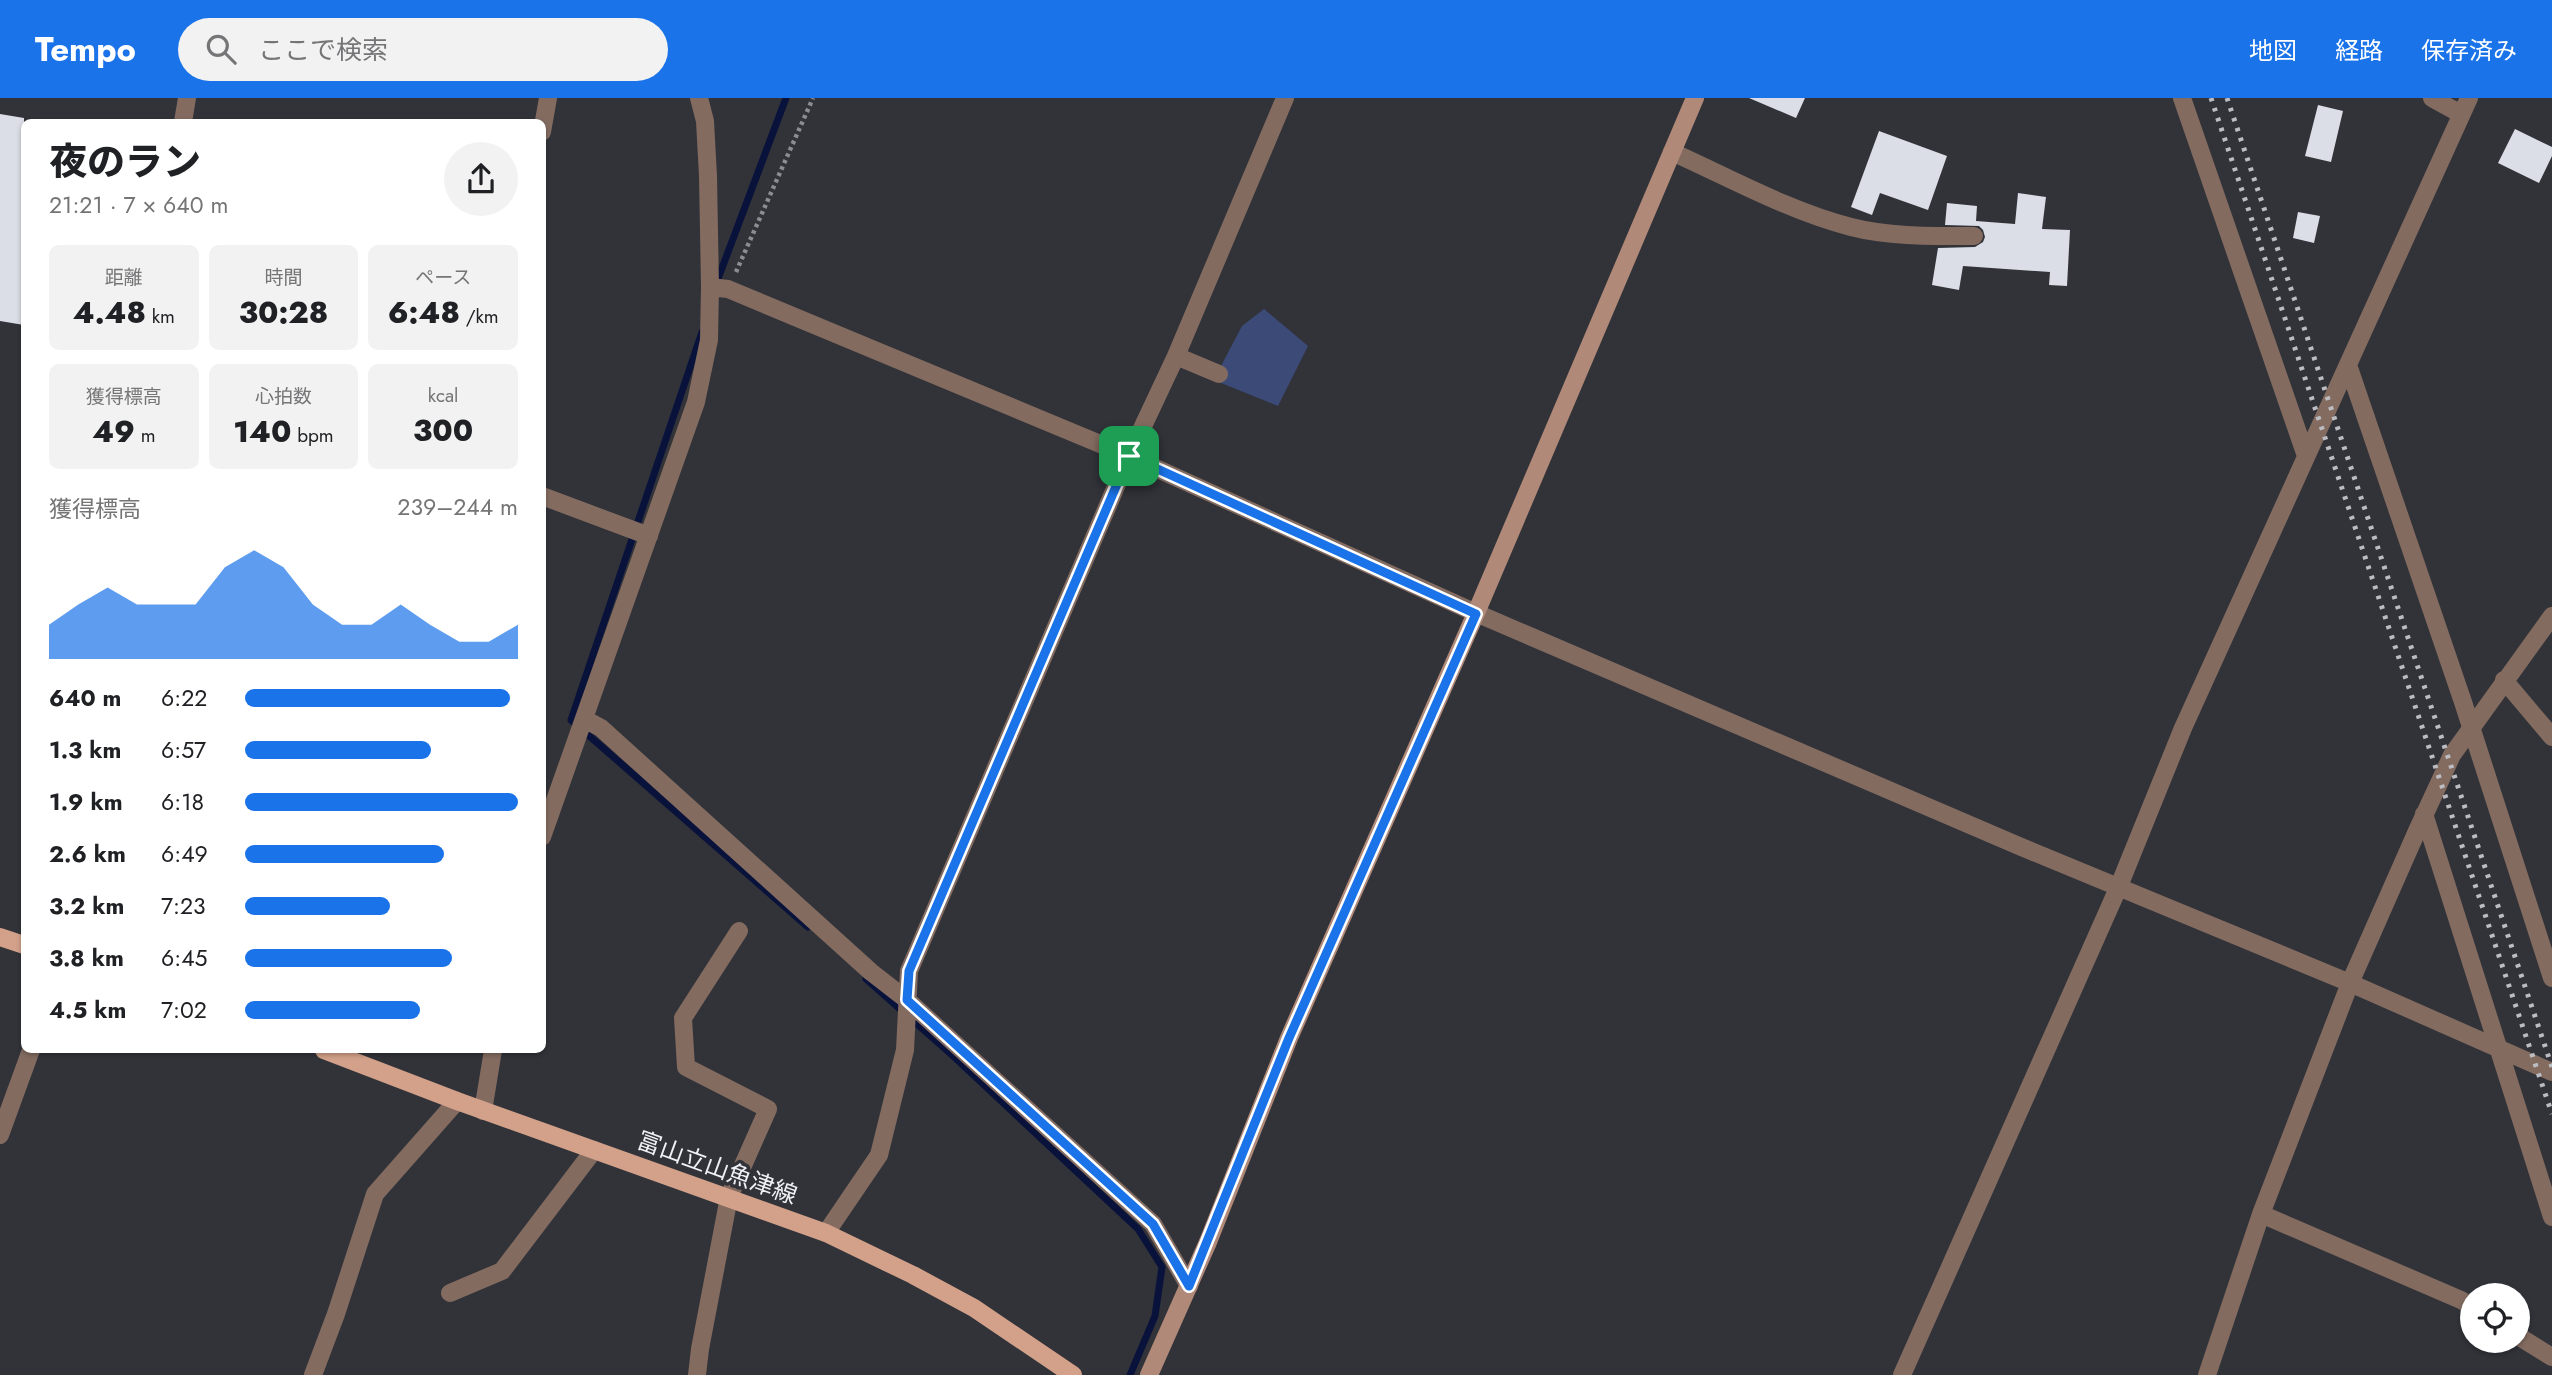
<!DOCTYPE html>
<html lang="ja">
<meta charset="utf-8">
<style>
:root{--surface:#fff;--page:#f2f2f2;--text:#202124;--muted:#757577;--accent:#1a73e8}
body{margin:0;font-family:Jost,"Noto Sans JP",sans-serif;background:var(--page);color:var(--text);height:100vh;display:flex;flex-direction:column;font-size:26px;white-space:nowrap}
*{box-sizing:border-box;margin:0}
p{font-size:23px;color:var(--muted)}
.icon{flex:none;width:38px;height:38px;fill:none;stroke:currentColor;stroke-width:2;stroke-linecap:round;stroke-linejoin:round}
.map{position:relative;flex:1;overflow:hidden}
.panel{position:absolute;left:21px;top:21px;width:525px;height:934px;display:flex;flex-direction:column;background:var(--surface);border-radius:10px;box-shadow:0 2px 5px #0004}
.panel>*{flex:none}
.controls{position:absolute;left:2460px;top:1185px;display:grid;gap:14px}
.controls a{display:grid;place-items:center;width:70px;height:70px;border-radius:50%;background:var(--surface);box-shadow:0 2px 5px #0004;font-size:35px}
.pin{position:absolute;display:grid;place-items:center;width:60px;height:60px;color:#fff;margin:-30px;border-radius:14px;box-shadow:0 4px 10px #0006}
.round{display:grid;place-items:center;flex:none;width:74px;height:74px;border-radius:37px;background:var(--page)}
.head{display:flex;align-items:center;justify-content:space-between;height:119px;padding:0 28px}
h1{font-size:38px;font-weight:800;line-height:52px}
.figures{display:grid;grid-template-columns:repeat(3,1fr);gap:10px;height:119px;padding:7px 28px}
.figures div{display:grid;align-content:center;border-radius:10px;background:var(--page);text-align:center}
.figures b{font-size:30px;font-weight:800}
.figures small{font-size:19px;font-weight:400}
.figures p{font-size:19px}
.chart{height:196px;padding:14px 28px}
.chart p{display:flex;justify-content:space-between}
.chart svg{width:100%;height:126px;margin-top:7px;fill:var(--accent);opacity:.7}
ul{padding:0 28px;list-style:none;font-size:23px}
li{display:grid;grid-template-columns:112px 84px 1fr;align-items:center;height:52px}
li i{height:18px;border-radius:9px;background:var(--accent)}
header{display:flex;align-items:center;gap:42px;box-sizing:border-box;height:98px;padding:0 35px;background:var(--accent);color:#fff}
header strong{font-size:33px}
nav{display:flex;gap:38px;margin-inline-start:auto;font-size:24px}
.search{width:490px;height:63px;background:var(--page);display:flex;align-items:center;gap:18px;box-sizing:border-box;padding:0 24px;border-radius:38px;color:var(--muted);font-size:26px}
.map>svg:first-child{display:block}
</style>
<header>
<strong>Tempo</strong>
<div class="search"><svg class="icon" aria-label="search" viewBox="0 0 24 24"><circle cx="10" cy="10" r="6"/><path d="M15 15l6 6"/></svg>ここで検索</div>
<nav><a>地図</a><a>経路</a><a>保存済み</a></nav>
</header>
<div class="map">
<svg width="2552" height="1277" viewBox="0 0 2552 1277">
<rect width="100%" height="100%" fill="#313339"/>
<path fill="#3b4a77" d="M1264,211L1308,248L1278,308L1216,283L1222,266L1242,228Z"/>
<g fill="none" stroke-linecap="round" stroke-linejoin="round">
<path stroke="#09123b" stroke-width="7" d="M716,186L786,0
M702,234L571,622L808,829
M866,881L952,957L1138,1131L1162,1169L1155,1218L1130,1277"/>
</g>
<path fill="#dbdee6" d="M1749,0H1805L1796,20Z
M2318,7L2343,13L2331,64L2305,58Z
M0,16L24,20V227L0,223Z
M2515,31L2552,49V58L2539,85L2498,65Z
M1879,33L1947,58L1928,112L1880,95L1872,117L1851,109Z
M2018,95L2046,99L2042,131L2070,132L2067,188L2049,187L2050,174L1963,168L1959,192L1932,187L1938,150L1975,149L1983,144L1985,139L1983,132L1979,128L1945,127L1947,105L1977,108L1976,123L2015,126Z
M2298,114L2320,118L2314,145L2293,140Z"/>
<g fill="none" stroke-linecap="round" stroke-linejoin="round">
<path stroke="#8b8d92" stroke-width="4.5" stroke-dasharray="3.5 3.5" stroke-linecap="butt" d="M736,174L813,0"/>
<path stroke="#836b60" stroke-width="18" d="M2182,0L2306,358
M2432,0L2461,16
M183,24L187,0
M542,34L548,0
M1672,54C1730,80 1789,113 1851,129C1890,139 1934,138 1974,138
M710,189L728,191L1129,358L1476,515L2019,748L2350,885L2552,974
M1176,258L1219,276
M2348,267L2463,604L2552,880
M542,398L649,438
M2504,582L2552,639
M586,622L601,630L871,874L907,902L1153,1126L1189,1188
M2424,716L2552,1119
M542,739L696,304L709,242L710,189L708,78L705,23L699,0
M483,1013L493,952
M0,1037L31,952
M2261,1116L2461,1202L2473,1209
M826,1135L879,1057L905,952L909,873L1129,358L1176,258L1285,0
M450,1195L502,1173L594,1052
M2518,1238L2552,1259
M313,1277L336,1216L375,1096L457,1003
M697,1277L700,1251L729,1099L768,1011L686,969L683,920L739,833
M1902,1277L2119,788L2183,630L2469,0
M2207,1277L2261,1116L2350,885L2417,733L2452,657L2552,518"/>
<path stroke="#b08978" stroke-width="18" d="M1149,1277L1208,1144L1289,940L1476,515L1695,0"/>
<path stroke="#d3a18a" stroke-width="18" d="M0,839L24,847
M324,952L457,1003L826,1135L913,1177L974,1210L1073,1277"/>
<path stroke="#bcbdc2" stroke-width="5" stroke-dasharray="3.5 7" stroke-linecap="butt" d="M2211,0L2552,1016
M2227,0L2552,969"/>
</g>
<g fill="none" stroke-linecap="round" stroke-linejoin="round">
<g stroke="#fff" stroke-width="14">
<path id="route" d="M1129,358L1476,516L1289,940L1189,1188L1153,1126L907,902L909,873Z"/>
</g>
<use href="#route" stroke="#1a73e8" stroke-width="9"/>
</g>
<g text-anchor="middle" stroke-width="7" stroke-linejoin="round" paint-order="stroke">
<g font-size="24" fill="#f0f1f5" stroke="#313339">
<text transform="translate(717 1070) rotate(20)" y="8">富山立山魚津線</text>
</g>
</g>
</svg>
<div class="controls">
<a><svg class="icon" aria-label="locate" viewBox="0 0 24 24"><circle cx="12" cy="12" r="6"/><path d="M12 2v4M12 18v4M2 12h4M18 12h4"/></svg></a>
</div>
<div class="pin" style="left:1129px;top:358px;background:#1e9e55"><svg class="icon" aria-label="arrive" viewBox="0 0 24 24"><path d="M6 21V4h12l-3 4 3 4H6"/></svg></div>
<section class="panel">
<div class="head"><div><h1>夜のラン</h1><p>21:21 · 7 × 640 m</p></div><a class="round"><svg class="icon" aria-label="share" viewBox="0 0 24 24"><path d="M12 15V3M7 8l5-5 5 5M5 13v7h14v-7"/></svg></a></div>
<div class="figures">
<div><p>距離</p><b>4.48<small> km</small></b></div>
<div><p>時間</p><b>30:28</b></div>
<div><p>ペース</p><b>6:48<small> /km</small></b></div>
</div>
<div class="figures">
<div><p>獲得標高</p><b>49<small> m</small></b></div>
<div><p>心拍数</p><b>140<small> bpm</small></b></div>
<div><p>kcal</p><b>300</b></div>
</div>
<div class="chart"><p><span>獲得標高</span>239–244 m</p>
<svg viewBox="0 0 160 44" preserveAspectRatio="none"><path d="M0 44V32L10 25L20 19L30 25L40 25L50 25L60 12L70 6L80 12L90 25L100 32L110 32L120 25L130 32L140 38L150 38L160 32V44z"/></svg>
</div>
<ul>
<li><b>640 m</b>6:22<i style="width:97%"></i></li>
<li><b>1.3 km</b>6:57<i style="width:68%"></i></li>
<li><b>1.9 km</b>6:18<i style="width:100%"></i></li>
<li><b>2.6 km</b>6:49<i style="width:73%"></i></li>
<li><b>3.2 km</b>7:23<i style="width:53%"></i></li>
<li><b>3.8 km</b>6:45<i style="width:76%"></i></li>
<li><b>4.5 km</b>7:02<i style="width:64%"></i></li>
</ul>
</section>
</div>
